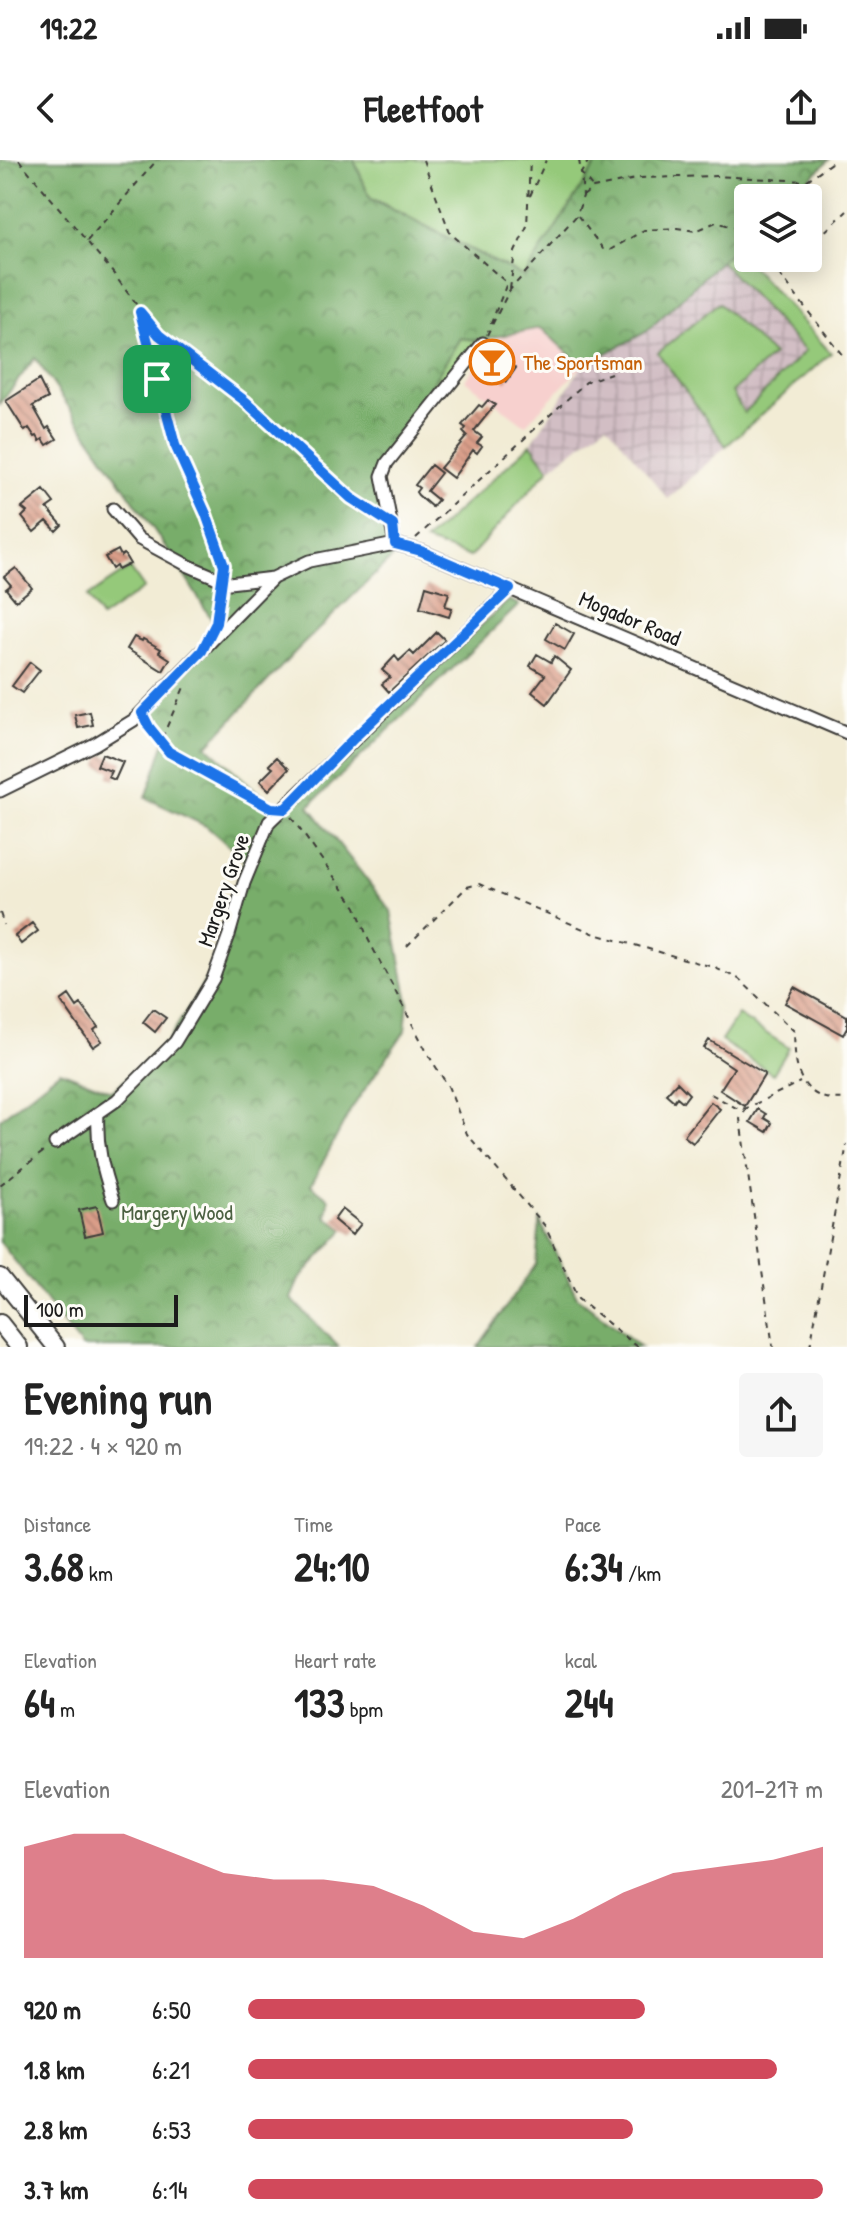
<!DOCTYPE html>
<meta charset="utf-8">
<style>
:root{--surface:#fff;--page:#f6f6f6;--text:#222;--muted:#767676;--accent:#d1495b}
body{margin:0;font-family:"Patrick Hand",sans-serif;background:var(--page);color:var(--text);height:100vh;display:flex;flex-direction:column;font-size:30px;white-space:nowrap}
*{box-sizing:border-box;margin:0}
p{font-size:26px;color:var(--muted)}
.icon{flex:none;width:44px;height:44px;fill:none;stroke:currentColor;stroke-width:2;stroke-linecap:round;stroke-linejoin:round}
.map{position:relative;height:1187px;overflow:hidden}
.drawer{display:flex;flex-direction:column;background:var(--surface);flex:1}
.drawer>*{flex:none}
.controls{position:absolute;left:734px;top:24px;display:grid;gap:16px}
.controls a{display:grid;place-items:center;width:88px;height:88px;border-radius:8px;background:var(--surface);box-shadow:0 4px 20px #0003;font-size:40px}
.scale{position:absolute;left:24px;bottom:20px;width:154px;box-sizing:border-box;padding-left:8px;border:4px solid #1c1c1c;border-top:0;font-size:22px;line-height:28px;white-space:nowrap;color:#1c1c1c;-webkit-text-stroke:6px #fdfcf7;paint-order:stroke}
.pin{position:absolute;display:grid;place-items:center;width:68px;height:68px;color:#fff;margin:-34px;border-radius:16px;box-shadow:0 4px 12px #0006}
.round{display:grid;place-items:center;flex:none;width:84px;height:84px;border-radius:8px;background:var(--page)}
.summary{display:flex;align-items:center;justify-content:space-between;height:136px;padding:0 24px}
h1{font-size:44px;font-weight:700;line-height:60px}
.metrics{display:grid;grid-template-columns:repeat(3,1fr);gap:12px;height:136px;padding:8px 24px}
.metrics div{display:grid;align-content:center}
.metrics b{font-size:40px;font-weight:700}
.metrics small{font-size:22px;font-weight:400}
.metrics p{font-size:22px}
.chart{height:224px;padding:16px 24px}
.chart p{display:flex;justify-content:space-between}
.chart svg{width:100%;height:144px;margin-top:8px;fill:var(--accent);opacity:.7}
ul{padding:0 24px;list-style:none;font-size:26px}
li{display:grid;grid-template-columns:128px 96px 1fr;align-items:center;height:60px}
li i{height:20px;border-radius:10px;background:var(--accent)}
.status{display:flex;justify-content:space-between;align-items:center;height:56px;padding:0 40px;background:var(--surface);direction:ltr}
.status svg{height:22px;fill:currentColor}
header{display:flex;justify-content:space-between;align-items:center;height:104px;padding:0 24px;background:var(--surface);font-size:36px;font-weight:700}
.map>svg:first-child{display:block}
</style>
<div class="status"><b>19:22</b><svg viewBox="0 0 49 12"><path d="M0 12V9h3v3zM5 12V6h3v6zM10 12V3h3v9zM15 12V0h3v12zM26 1h20v11H26zM47 4h2v5h-2z"/></svg></div>
<header><svg class="icon" aria-label="back" viewBox="0 0 24 24"><path d="M15 5l-7 7 7 7"/></svg>Fleetfoot<svg class="icon" aria-label="share" viewBox="0 0 24 24"><path d="M12 15V3M7 8l5-5 5 5M5 13v7h14v-7"/></svg></header>
<div class="map">
<svg width="847" height="1187" viewBox="0 0 847 1187">
<defs>
<pattern id="industrial-grid" width="8" height="8" patternUnits="userSpaceOnUse" patternTransform="scale(2)"><rect width="8" height="8" fill="#d2bec4"/><path d="M0 4h8M4 0v8" fill="none" stroke="#b4a3a8"/></pattern>
<pattern id="forest-crowns" width="20" height="18" patternUnits="userSpaceOnUse" patternTransform="scale(2)"><rect width="20" height="18" fill="#78ad6a"/><path d="M2 6a3 3 0 1 1 6 0M12 15a3 3 0 1 1 6 0" fill="none" stroke="#628c56"/></pattern>
<pattern id="building-back-hatch" width="6" height="6" patternUnits="userSpaceOnUse" patternTransform="scale(2)"><rect width="6" height="6" fill="#da9e89"/><path d="M-1 5l2 2M0 0l6 6M5-1l2 2" fill="none" stroke="#b0806f"/></pattern>
</defs>
<rect width="100%" height="100%" fill="#fdfcf7"/>
<filter id="ink" filterUnits="userSpaceOnUse"><feTurbulence type="fractalNoise" baseFrequency=".0125" numOctaves="2"/><feDisplacementMap in="SourceGraphic" scale="16" xChannelSelector="R" yChannelSelector="G"/><feConvolveMatrix kernelMatrix="1 2 1 2 8 2 1 2 1" color-interpolation-filters="sRGB"/></filter>
<filter id="wash" filterUnits="userSpaceOnUse"><feTurbulence type="fractalNoise" baseFrequency=".006" numOctaves="4" result="noise"/><feDisplacementMap in="SourceGraphic" scale="32" xChannelSelector="R" yChannelSelector="G"/><feGaussianBlur stdDeviation="1.8" result="paint"/><feColorMatrix in="noise" values="0 0 0 0 0 0 0 0 0 0 0 0 0 0 0 0 0 1.4 0 .05"/><feComposite in="paint" operator="in"/></filter>
<g filter="url(#wash)">
<rect width="100%" height="100%" fill="#f2ecd5"/>
<path fill="#f7d0ce" d="M541,168L582,206L525,265L465,220L501,173Z"/>
<path fill="url(#industrial-grid)" d="M720,101L805,191L744,253L732,232L659,192L726,286L668,339L607,264L549,309L531,284L582,206L646,172Z"/>
<path fill="#95c97a" stroke="#58724b" stroke-width="2" d="M354,0H599L524,117L370,37Z
M734,87L831,193L726,286L658,193L718,143L773,195L732,232L744,253L805,191L720,101Z
M460,178L478,180L388,295Z
M531,284L549,309L470,397L425,381Z
M130,408L144,428L101,458L87,437Z
M738,855L789,888L773,914L721,881Z"/>
<path fill="url(#forest-crowns)" stroke="#4a6443" stroke-width="2" d="M0,0H354L370,38L524,117L599,0H829L790,38H748V75L646,172L582,206L541,168L478,180L460,178L378,312L392,398L296,491L207,586L273,646L299,631L509,440L519,445L309,646L391,751L408,842L405,871L350,951L311,1025L329,1039L327,1057L344,1070L299,1119L291,1139L339,1187H82L0,1082V959L60,911L112,931L165,885L212,810L244,699L206,666L146,638L167,575L151,545L221,475L176,402L35,198L0,244Z
M540,1061L577,1137L641,1187H478L536,1104Z"/>
<g id="blocks">
<path fill="url(#building-back-hatch)" d="M493,190L516,208L506,222L500,217L496,221L479,208Z
M39,220L48,238L33,246L46,269L49,267L57,279L47,285L43,279L40,281L37,276L35,277L29,268L25,271L6,241Z
M488,240L495,245L474,271L482,277L477,283L482,286L477,293L473,290L453,318L440,308L467,276L463,272L466,268L462,265L479,245L482,247Z
M431,305L441,313L427,331L438,340L432,347L418,335L416,332L419,328L415,325Z
M44,330L54,343L47,348L62,365L56,371L47,361L34,372L22,357L27,352L22,348Z
M118,390L121,396L124,394L130,404L118,410L116,406L112,409L105,397Z
M16,408L32,428L16,441L6,429L11,425L4,417Z
M426,426L449,433L445,446L452,448L449,457L420,448Z
M555,463L574,474L565,490L546,479Z
M437,472L445,480L389,532L382,524L390,517L382,510L395,496L399,501L410,491L414,495Z
M134,477L142,481L143,479L161,489L159,492L170,499L163,511L127,489Z
M537,494L551,502L554,496L571,510L547,544L532,532L545,515L530,506Z
M30,502L40,510L22,533L12,526Z
M90,552L93,565L78,568L75,555Z
M102,594L123,602L115,620L108,617L111,611L97,606Z
M277,597L289,609L269,630L260,621L273,608L269,605Z
M32,763L38,771L21,784L15,776Z
M794,827L847,856V868L843,875L785,843Z
M69,835L77,847L81,844L98,867L94,870L102,881L93,887L61,841Z
M153,849L166,858L155,872L143,862Z
M709,880L765,914L745,946L720,930L734,908L704,888Z
M677,922L689,934L683,942L677,937L674,941L666,934Z
M711,942L720,949L693,983L684,976Z
M758,949L766,954L764,958L772,963L767,972L750,962Z
M97,1046L103,1072L85,1076L79,1050Z
M342,1049L361,1064L352,1075L334,1060Z"/>
</g>
</g>
<g filter="url(#ink)">
<use href="#blocks" fill-opacity="0" stroke="#3c3b38" stroke-width="2"/>
<g fill="none" stroke-linecap="round" stroke-linejoin="round">
<g stroke="#3c3b38" stroke-width="15">
<path id="minor" d="M113,349L139,379L187,405L229,423L273,418L309,401L395,384L421,391L847,573
M395,384L382,316L387,303L483,183
M0,631L95,584L134,560L273,418
M98,953C96,985 103,1010 113,1040
M55,983L117,940L175,882L213,819L229,775L244,723L269,662L510,429"/>
</g>
<g stroke="#3c3b38" stroke-width="20">
<path id="highway" d="M0,1117L56,1187
M0,1163L19,1187"/>
</g>
<path stroke="#3c3b38" stroke-width="2" stroke-dasharray="6 6" stroke-linecap="butt" d="M19,0L110,109L159,175L245,241L351,338L379,356
M423,0L450,73L507,123L488,171
M579,0L581,13L592,27
M530,36L546,0
M583,36L593,28L640,18L716,16L806,21L835,0
M792,38L806,21
M578,56L603,89L610,90L644,70L677,68L696,71L716,62L740,69L748,66
M87,81L157,0
M808,87L847,51
M762,98L779,114L796,98
M779,114L843,196
M510,129L515,92L527,66L530,0
M140,153L175,285L206,354L223,408
M487,175L509,131L577,55L583,36L581,13L589,0
M416,378L586,222L611,213
M216,460L220,431
M147,564L169,592L269,647
M162,578L185,525
M291,657L356,747L368,779L429,896L448,926L467,974L545,1066L578,1139L638,1187
M0,753L4,765
M407,786L467,727L479,724L595,774L713,807L739,819L794,871C795,896 794,926 822,937C829,940 840,938 847,939
M711,934L738,949L747,948L800,922
M747,948L740,959L773,1187
M0,1025L47,989
M810,1187L847,984"/>
<use href="#minor" stroke="#fff" stroke-width="11"/>
<use href="#highway" stroke="#fff" stroke-width="16"/>
</g>
</g>
<g fill="none" stroke-linecap="round" stroke-linejoin="round" filter="url(#ink)">
<g stroke="#fff" stroke-width="16">
<path id="route" d="M140,152L159,175L245,241L351,338L393,365L395,384L421,391L510,429L356,576L285,649L271,648L169,592L149,567L142,553L202,491L216,463L224,405L206,354L175,285Z"/>
</g>
<use href="#route" stroke="#1a73e8" stroke-width="10"/>
</g>
<defs>
<g id="bar-ring" transform="scale(2.3)"><circle r="9.5" fill="#fdfcf7" stroke="#e8710a" stroke-width="1.5"/><path d="M-6-5H6L.8 .8V4.5H3.5V6h-7V4.5H-.8V.8Z" fill="#e8710a"/></g>
</defs>
<g fill-rule="evenodd">
<use href="#bar-ring" x="492" y="202"/>
</g>
<g text-anchor="middle" stroke-width="6" stroke-linejoin="round" paint-order="stroke">
<g font-size="22" fill="#c56008" stroke="#fdfcf7" text-anchor="start">
<text x="523" y="210">The Sportsman</text>
</g>
<g font-size="22" fill="#1c1c1c" stroke="#fdfcf7">
<text transform="translate(630 458) rotate(23)" y="8">Mogador Road</text>
<text transform="translate(223 730) rotate(-71)" y="8">Margery Grove</text>
</g>
<g font-size="22" fill="#4c6142" stroke="#fdfcf7">
<text x="177" y="1060">Margery Wood</text>
</g>
</g>
</svg>
<div class="controls">
<a><svg class="icon" aria-label="layers" viewBox="0 0 24 24"><path d="M12 4l9 5-9 5-9-5zM3 14l9 5 9-5"/></svg></a>
</div>
<div class="scale">100 m</div>
<div class="pin" style="left:157px;top:219px;background:#1e9e55"><svg class="icon" aria-label="arrive" viewBox="0 0 24 24"><path d="M6 21V4h12l-3 4 3 4H6"/></svg></div>
</div>
<section class="drawer">
<div class="summary"><div><h1>Evening run</h1><p>19:22 · 4 × 920 m</p></div><a class="round"><svg class="icon" aria-label="share" viewBox="0 0 24 24"><path d="M12 15V3M7 8l5-5 5 5M5 13v7h14v-7"/></svg></a></div>
<div class="metrics">
<div><p>Distance</p><b>3.68<small> km</small></b></div>
<div><p>Time</p><b>24:10</b></div>
<div><p>Pace</p><b>6:34<small> /km</small></b></div>
</div>
<div class="metrics">
<div><p>Elevation</p><b>64<small> m</small></b></div>
<div><p>Heart rate</p><b>133<small> bpm</small></b></div>
<div><p>kcal</p><b>244</b></div>
</div>
<div class="chart"><p><span>Elevation</span>201–217 m</p>
<svg viewBox="0 0 160 44" preserveAspectRatio="none"><path d="M0 44V10L10 6L20 6L30 12L40 18L50 20L60 20L70 22L80 28L90 36L100 38L110 32L120 24L130 18L140 16L150 14L160 10V44z"/></svg>
</div>
<ul>
<li><b>920 m</b>6:50<i style="width:69%"></i></li>
<li><b>1.8 km</b>6:21<i style="width:92%"></i></li>
<li><b>2.8 km</b>6:53<i style="width:67%"></i></li>
<li><b>3.7 km</b>6:14<i style="width:100%"></i></li>
</ul>
</section>
